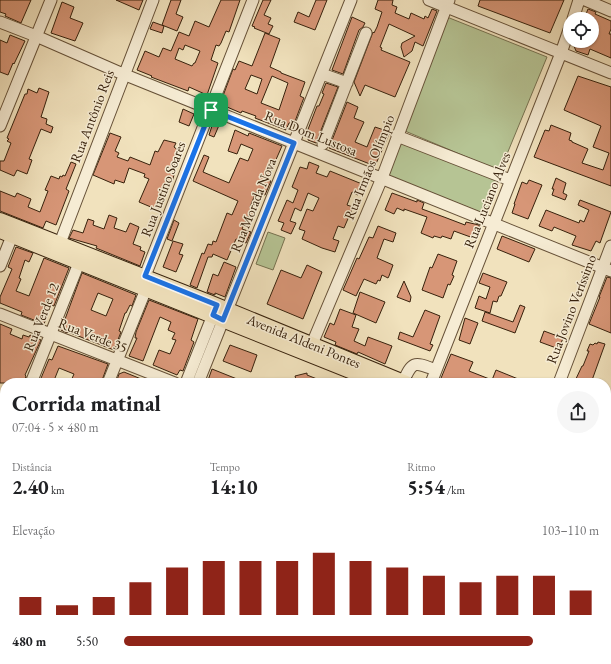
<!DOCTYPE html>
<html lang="pt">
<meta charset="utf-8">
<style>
:root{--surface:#fff;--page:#f6f6f6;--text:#202124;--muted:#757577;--accent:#8f2418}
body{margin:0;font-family:"EB Garamond",serif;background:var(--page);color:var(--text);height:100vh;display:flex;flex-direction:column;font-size:15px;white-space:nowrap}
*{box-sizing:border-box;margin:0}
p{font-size:13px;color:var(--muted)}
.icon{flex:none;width:22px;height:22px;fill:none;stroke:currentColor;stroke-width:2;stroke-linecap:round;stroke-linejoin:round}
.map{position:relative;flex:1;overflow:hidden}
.side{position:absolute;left:0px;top:378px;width:611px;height:286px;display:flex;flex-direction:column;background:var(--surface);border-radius:16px 16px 0 0;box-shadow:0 1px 3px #0004}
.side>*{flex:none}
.fabs{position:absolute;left:563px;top:12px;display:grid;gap:8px}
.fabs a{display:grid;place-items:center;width:36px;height:36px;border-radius:50%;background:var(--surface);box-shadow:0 1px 3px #0004;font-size:20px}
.pin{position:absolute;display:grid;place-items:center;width:34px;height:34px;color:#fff;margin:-17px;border-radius:8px;box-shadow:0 2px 6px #0006}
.round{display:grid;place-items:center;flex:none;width:42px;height:42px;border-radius:21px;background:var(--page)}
.overview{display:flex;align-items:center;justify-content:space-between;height:68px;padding:0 12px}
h1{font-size:22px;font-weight:700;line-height:30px}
.figures{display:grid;grid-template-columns:repeat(3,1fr);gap:6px;height:68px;padding:4px 12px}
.figures div{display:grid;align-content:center}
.figures b{font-size:20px;font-weight:700}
.figures small{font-size:11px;font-weight:400}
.figures p{font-size:11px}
.chart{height:112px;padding:8px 12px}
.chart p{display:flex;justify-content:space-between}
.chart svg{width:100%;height:72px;margin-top:4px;stroke:var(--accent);stroke-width:6}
ul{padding:0 12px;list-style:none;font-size:13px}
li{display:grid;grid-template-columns:64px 48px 1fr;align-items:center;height:30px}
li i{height:10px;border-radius:5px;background:var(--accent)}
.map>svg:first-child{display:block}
</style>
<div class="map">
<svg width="611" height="664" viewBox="0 0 611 664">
<rect width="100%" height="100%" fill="#f1e2bd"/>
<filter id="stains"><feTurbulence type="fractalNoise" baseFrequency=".005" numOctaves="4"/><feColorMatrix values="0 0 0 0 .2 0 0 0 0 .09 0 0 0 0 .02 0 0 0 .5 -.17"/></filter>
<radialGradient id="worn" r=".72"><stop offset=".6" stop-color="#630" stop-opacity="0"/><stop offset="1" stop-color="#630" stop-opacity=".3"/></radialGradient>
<path fill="#b6c494" stroke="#767250" d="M447,17L547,57L500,171L405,131Z
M400,139L499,179L485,214L386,175Z
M268,232L285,238L273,270L256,264Z
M0,539L5,541V590L0,588Z"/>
<path fill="#d79677" stroke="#37210c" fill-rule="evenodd" d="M0,0H31L21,23L5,16L6,14L0,12Z
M116,0H143L139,10Z
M171,0H181L176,14L183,17L177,31L162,25Z
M221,0H240L229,32L226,31L221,43L219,46L216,45L211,60L218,63L207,95L189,87L188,91L151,77L152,76L137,70L145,51L159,57L163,48L171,51L179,32L189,36L195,21L209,27ZM185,45L200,51L195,63H194L192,66L175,59L179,48L183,50Z
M263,0H271L264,15L271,18L268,24L273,26L269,34L254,28L255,27L252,26Z
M316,0H327L315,30L294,22L298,12L309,17Z
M378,0H393L392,5L397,7L395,13L409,19L411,13L424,19L425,16L428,18L432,9L437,11L423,46L415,42L412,51L404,57L401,47L402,43L415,36L389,24L380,47L382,48L381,50L410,62L395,97L365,85L360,96L354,82L373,32L374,33L377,27L382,12L375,9Z
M480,0H564L550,33L478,6Z
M62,2L74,7L70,18L83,23L75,41L51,33Z
M588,9L596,12L595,14L611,21V29L609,34H611V58L590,49L588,55L576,51L574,46L576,41H592V26L595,19H584Z
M352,17L365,23L363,27L359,30L343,74L332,70Z
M153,22L164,26L162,33L150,29Z
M265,33L280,39L270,67L281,72V73L305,82L300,96L304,98L303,100L294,124L289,123L286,130L255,118L256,116L242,111L241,113L220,104L233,69L235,70L239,61L252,66ZM251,75L262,79L257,94L245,89ZM272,76L288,83L279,110L261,103Z
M10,35L25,41L14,64L13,63L8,75L0,72V40L7,43Z
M578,76L611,87V186L534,157L545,130L549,131L551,125L571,133L569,140L572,141V142L588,149L582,163L603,170L609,153L593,147L601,126L564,110Z
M326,83L338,87L316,143L308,140L309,133L307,132L317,106H319L324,94L322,93Z
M39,88L49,92L41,117L47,119L46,124L53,127L51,133L41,129L29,159L32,160L27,174L17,170L14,176L0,170V161H4L11,143L7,141L9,139L7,138L25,94H27L28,89L37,93Z
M347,102L358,107L354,118L364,122L355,142L367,147L375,127L390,132L375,166L329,148Z
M183,109L194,114L189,126L179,122Z
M214,120L220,123L214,137L209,135Z
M235,130L248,136L249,133L282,146L267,180L271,181L265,195L256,192L250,207L256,209L252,218L248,216L242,229L251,232L246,243L236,239L227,260L213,254L212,257H208L197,288L190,285L202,253L204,254L208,244L212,245L213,241L216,242L227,213L232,215L238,201L193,181L204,155L209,157L203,172L229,183L240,158L248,161L253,149L241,144L237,154L228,151Z
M110,133L121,137L115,151L119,153L117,157L128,161L130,157L150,165L155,151L158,152L164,140L176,143L174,147L179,151L171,174L174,175L172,182L168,181L161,195L163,196L158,210L139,202L149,179L144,177L145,174L129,168L124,183L115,180L114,184L93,175Z
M71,162L76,164L66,189L69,191L56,225L46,221L43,228L0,211V191L15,197L17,193L31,199L28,207L40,212L48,191L45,190L51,176L59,179L60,176L62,177L63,175L65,176Z
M309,162L319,166L316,173L327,177L330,171L362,184L358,195L352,192L347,205L353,207L344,228L338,226L333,239L339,241L335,252L322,248L302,239L305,231L299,229L307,209L313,211L319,198L308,193L301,211L295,208L290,221L296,223L291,234L281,230L284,223L278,221L287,200L293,203L298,190L292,187L300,167L307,169Z
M556,178L566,183L563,193L567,195L565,200L552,195L554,189H552Z
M529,180L542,185L528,219L512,213L515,204H514L522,182L527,184Z
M392,193L417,202V200L424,203L422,209L444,217L465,225L466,222L479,225L480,229L476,239L454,231L451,239L442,236L441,238L434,236L433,238L421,233L427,217L404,209V211L397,208L394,214L385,210Z
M580,200L611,212L600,243L596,241L591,251L572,245L576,236L554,227L552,231L539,226L546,210L579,223L580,220L584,222L589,210L578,205Z
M109,215L117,218L114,228L126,232L130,223L139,227L133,244L141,247L140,250L145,252L140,266L96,248L97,246L69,238L73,230L83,233L88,219L94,221L93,225L104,229Z
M174,220L179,223L172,241L167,239Z
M378,226L396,233L393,242L384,239L377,258L393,265L389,276L388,278L382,275L380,281L378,280L376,284L364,279L356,296L343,290L357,258L359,259L369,237L373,238Z
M502,236L535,249L529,262L497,249Z
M173,241L183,244L179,254L183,255L176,272L163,267Z
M16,247L33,253L29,262L25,260L19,278L21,279L16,291L29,296L44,258L69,268L54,306L51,305L44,324L21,315L22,312L0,303V297L12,269L8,267Z
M438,254L457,261L452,275L454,276L450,285L448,284L443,298L422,290L430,267L432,268Z
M224,262L236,267L225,297L215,293V295L207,292L213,274L218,276Z
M307,265L322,272L303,319L267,304L281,270L301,278Z
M82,273L136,295L132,306L130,305L126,313H125L119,331L121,332L114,350L68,332L67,333L61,330ZM98,293L113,299L106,316L91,310Z
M483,273L507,282L501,296H499L497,302L493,301L490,313L475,308L479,296L486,299L490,287L479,283Z
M607,277L611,278V333L589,324L600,297H599Z
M404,281L411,297L410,302L397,297Z
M360,292L385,302L376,323L353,313Z
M149,300L198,319L191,340L194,342L183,371L180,370L177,375L153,365L159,350L170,354L176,340L172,339L175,333L168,330L171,322L160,317L143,361L129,356L137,338H135L136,332Z
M520,305L525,307L515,333L482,321L485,312L513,322Z
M340,309L356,315L352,327L359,329L354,341L365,346L368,337L392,346L385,364L358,352L357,354L335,345L336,342L324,337L330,323L334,325Z
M425,310L440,316L430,344L433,345L430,351L398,339L400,332L413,337Z
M465,318L478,323L470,344L459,340Z
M0,324L12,329L10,334L22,339L23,335L29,337L30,335L41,340L25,375L26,376L24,383H0Z
M544,331L563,338L559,349L540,342Z
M598,342L605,344L591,383H574L582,366H583L589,351H587L590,344L593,345L595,343L597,344Z
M230,345L257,355L251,372L223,361Z
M58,346L108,364L101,383H70L74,374L59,368L53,383H39L49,359L52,360Z
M451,354L473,362L469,371L492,380L496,370L528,383H439Z
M212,369L247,383H207Z
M124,372L151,383H116L119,374Z
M307,373V375L327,383H297L295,376Z"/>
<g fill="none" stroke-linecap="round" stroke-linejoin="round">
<g stroke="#665138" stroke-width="13">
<path id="minor" d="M429,0L611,73
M585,0L611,11
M573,19L579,0
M0,22L36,36L123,74L611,271
M322,74L347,83
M0,126L51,0
M397,136L510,180
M323,144L366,33
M60,243L153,0
M0,266L12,236
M145,276L253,0
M0,314L175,383
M312,344L382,178L449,0
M403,382C413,360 414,362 436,370
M31,383L79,263
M108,383L146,289
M186,383L215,310
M198,383L351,0
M431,383L561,53L570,27
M559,383L611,246
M0,462L5,450
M0,534L5,536
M606,554L611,556
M0,593L5,595
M606,597L611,584
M606,639L611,641
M170,659L182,664
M284,659L285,664
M314,659L319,661L320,659
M0,663L5,649
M74,664L76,659
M89,664L91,659"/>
</g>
<g stroke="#37210c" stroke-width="16">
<path id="major" d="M0,220L209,302L406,383
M0,231L380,383
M606,463L611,465
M606,474L611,476"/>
</g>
<use href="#minor" stroke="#f6ecd4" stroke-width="11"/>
<use href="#major" stroke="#f1e2bd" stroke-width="14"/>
</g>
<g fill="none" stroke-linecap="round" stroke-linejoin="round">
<g stroke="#fff" stroke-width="8">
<path id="route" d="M211,110L294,143L223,320L213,315L217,305L145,276Z"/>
</g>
<use href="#route" stroke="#1a73e8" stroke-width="5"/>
</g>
<g text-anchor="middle" stroke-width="3" stroke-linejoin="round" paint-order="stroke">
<g font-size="14" fill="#37210c" stroke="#f6ecd4">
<text transform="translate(92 116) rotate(-69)" y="5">Rua Antônio Reis</text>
<text transform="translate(311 133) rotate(22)" y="5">Rua Dom Lustosa</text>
<text transform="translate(369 167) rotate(-68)" y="5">Rua Irmãos Olímpio</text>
<text transform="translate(163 189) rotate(-69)" y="5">Rua Justino Soares</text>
<text transform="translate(487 200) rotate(-68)" y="5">Rua Luciano Alves</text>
<text transform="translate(253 205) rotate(-68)" y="5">Rua Morada Nova</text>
<text transform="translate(571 309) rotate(-69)" y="5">Rua Jovino Veríssimo</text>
<text transform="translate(41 317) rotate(-68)" y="5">Rua Verde 12</text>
<text transform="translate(93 335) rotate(21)" y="5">Rua Verde 35</text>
<text transform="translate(304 341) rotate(22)" y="5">Avenida Aldeni Pontes</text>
</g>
</g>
<rect width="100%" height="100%" filter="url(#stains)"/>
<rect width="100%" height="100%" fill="url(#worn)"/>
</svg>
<div class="fabs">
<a><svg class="icon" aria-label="locate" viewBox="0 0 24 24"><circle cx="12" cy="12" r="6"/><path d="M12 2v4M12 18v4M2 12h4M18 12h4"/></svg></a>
</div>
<div class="pin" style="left:211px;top:110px;background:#1e9e55"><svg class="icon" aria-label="arrive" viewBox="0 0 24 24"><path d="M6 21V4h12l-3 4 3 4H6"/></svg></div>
<section class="side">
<div class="overview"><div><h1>Corrida matinal</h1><p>07:04 · 5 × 480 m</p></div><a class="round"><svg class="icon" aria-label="share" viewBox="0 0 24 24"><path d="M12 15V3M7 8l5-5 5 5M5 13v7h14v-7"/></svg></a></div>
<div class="figures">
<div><p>Distância</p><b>2.40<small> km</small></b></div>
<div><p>Tempo</p><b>14:10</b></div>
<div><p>Ritmo</p><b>5:54<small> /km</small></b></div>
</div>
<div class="chart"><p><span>Elevação</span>103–110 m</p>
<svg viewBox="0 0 160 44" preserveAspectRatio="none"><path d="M5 44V33M15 44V38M25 44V33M35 44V24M45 44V15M55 44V11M65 44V11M75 44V11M85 44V6M95 44V11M105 44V15M115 44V20M125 44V24M135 44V20M145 44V20M155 44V29"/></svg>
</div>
<ul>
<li><b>480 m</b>5:50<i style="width:86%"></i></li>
</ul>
</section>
</div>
